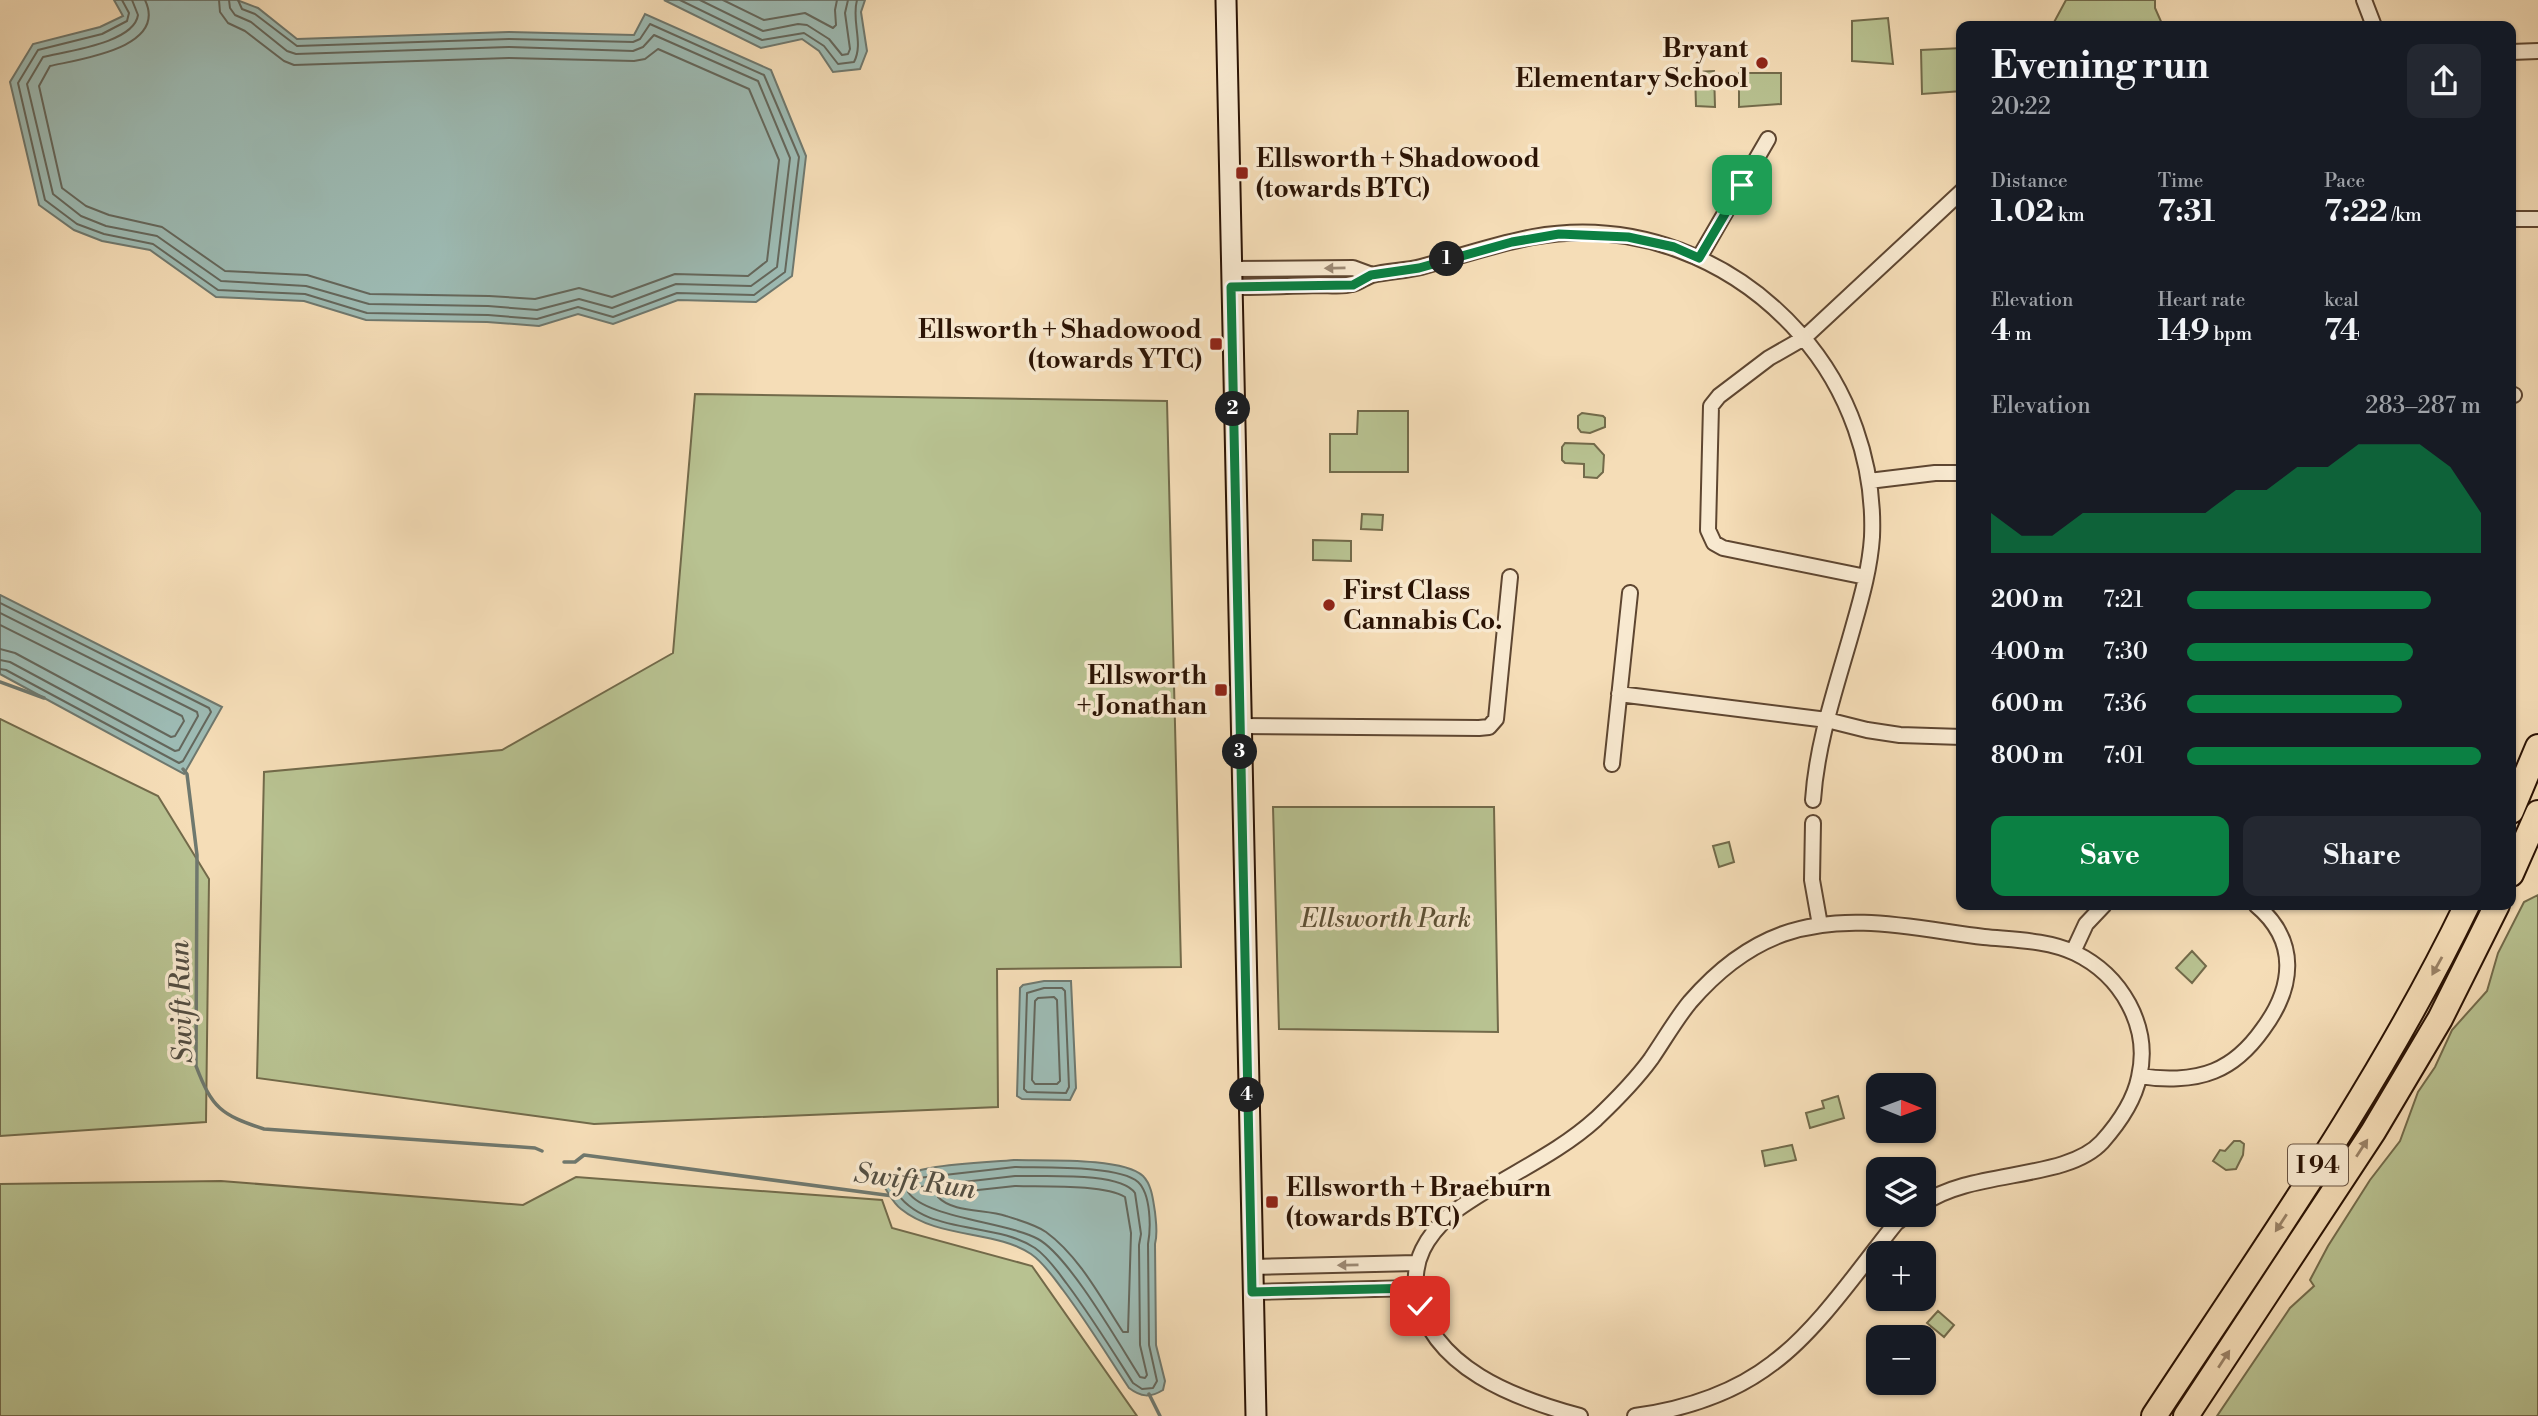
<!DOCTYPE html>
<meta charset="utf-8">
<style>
:root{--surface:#171b24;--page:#242831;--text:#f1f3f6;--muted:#9ea1a6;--accent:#0b8043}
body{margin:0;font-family:"Libre Bodoni",serif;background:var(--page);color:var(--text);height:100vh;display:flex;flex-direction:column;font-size:26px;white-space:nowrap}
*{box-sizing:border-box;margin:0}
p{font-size:23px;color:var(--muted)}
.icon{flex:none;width:38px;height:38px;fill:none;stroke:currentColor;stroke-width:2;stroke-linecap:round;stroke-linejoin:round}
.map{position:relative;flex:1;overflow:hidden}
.panel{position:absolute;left:1956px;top:21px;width:560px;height:889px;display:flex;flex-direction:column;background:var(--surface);border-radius:14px;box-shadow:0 2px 5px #0004}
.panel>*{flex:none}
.needle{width:46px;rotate:91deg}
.buttons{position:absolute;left:1866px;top:1073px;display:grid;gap:14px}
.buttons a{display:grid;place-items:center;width:70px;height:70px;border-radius:14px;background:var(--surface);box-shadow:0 2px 5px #0004;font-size:35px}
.pin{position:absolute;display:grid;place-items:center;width:60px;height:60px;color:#fff;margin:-30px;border-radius:14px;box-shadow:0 4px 10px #0006}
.km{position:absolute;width:35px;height:35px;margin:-18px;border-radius:50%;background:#222;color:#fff;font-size:19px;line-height:35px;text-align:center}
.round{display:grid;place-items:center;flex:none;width:74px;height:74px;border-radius:14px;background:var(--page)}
.summary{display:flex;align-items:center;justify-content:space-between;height:119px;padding:0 35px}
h1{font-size:38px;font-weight:700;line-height:52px}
.metrics{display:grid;grid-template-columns:repeat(3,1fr);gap:10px;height:119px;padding:7px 35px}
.metrics div{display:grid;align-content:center}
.metrics b{font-size:30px;font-weight:700}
.metrics small{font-size:19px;font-weight:400}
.metrics p{font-size:19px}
.chart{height:196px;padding:14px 35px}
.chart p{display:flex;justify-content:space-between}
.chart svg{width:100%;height:126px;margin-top:7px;fill:var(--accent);opacity:.7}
.cta{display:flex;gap:14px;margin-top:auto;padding:14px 35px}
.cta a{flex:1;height:80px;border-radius:14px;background:var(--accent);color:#fff;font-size:28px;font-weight:700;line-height:80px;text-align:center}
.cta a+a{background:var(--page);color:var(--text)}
ul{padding:0 35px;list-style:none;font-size:23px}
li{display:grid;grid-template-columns:112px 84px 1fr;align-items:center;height:52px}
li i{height:18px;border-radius:9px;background:var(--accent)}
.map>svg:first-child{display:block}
</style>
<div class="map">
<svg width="2538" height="1416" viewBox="0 0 2538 1416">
<rect width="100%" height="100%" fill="#f5ddb7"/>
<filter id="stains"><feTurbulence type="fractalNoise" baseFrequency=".00286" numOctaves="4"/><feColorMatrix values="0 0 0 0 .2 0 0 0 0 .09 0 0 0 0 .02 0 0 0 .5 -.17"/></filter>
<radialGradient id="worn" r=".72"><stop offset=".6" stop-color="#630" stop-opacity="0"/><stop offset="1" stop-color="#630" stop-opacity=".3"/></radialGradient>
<path fill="#b8c291" stroke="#726a4a" stroke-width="2" d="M2066,0H2155V8L2163,26H2052Z
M1888,18L1893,64L1852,61V21Z
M1962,48V91L1922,94L1921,50Z
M1714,71L1715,107L1696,106L1695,72Z
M1739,73H1781V104L1739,107Z
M695,394L1167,401L1181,967L997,969L998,1107L594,1124L257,1078L264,772L502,750L673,653Z
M1358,411H1408V472H1330V434H1357Z
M1582,413L1603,416L1605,418V427L1590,433L1581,432L1578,428V416Z
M1565,443L1594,444L1604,455L1603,472L1597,478L1584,477V464L1565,463L1562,460V447Z
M1362,514L1383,515L1382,530L1361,529Z
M1313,540L1351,541V561L1313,560Z
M0,719L158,796L209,879L206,1122L0,1136Z
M1273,807H1494L1498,1032L1279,1029Z
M1729,842L1734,862L1719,867L1713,846Z
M2538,895V1416H2217L2290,1308L2314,1286L2310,1280L2328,1246L2370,1180L2400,1141L2418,1092L2435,1067L2452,1030L2487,991L2498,953L2524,902Z
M2192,951L2206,966L2192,983L2176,968Z
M1838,1096L1844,1118L1810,1128L1806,1113L1824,1108L1822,1101Z
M2234,1141H2240L2244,1144L2243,1155L2236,1169L2226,1170L2213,1161L2220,1150L2225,1151Z
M1792,1145L1796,1160L1765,1166L1762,1151Z
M576,1177L882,1200L892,1228L1032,1266L1137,1416H0V1184L221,1181L523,1205Z
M1938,1311L1954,1325L1944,1337L1927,1323Z"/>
<path fill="#9dbbb4" stroke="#6f786e" stroke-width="2" d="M114,0H237L258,8L297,39L509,32L634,35L645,14L771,70L806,156L792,276L756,302L678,300L613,324L578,314L539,326L487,322L366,320L304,301L216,297L150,250L102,241L74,230L39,205L10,82L33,44L100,27L123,16Z
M664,0H865L861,12L867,51L860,69L833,72L819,51L802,39L761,48Z
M0,595L222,707L184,774L0,674Z
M1044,981H1071L1076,1088L1070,1100L1022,1099L1017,1096L1020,988L1023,985Z
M1014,1160C1043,1161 1122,1157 1143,1176C1152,1185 1153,1200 1155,1212C1156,1223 1158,1233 1155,1244L1156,1345L1165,1381L1163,1390C1150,1398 1141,1397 1129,1388C1107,1355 1087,1322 1063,1290C1054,1278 1044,1263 1031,1254C996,1230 938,1239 901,1209C894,1204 889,1194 885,1188C901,1163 985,1163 1014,1160Z"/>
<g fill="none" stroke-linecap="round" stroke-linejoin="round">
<path stroke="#64675c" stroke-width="2" d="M122,0L129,13L127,21L102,34L38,50L18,83L45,200L77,224L104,234L153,244L218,290L305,294L367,313L488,315L537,319L578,307L613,317L677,293L754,295L785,272L799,157L764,75L650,24L640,39L633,42L509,39L297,46L255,14L242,9L238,0
M132,0L138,15C134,43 67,51 43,57L27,84L53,194L81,216L106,226L157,236L221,281L306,286L369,304L488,306L537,310L579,299L612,308L676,284L751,286L777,267L790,158L758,81L654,35L643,47L633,51L509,47L296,54L287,51L251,22L235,15L230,8L229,0
M145,0C168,48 80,59 50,66L39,86L62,188L86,206L109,215L162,227L225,271L307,275L370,294L489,296L535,299L579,288L612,297L675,274L748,276L767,261L779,160L749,89L658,49L645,59L634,61L509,58L294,65L284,61L245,31L228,23L220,12L219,0
M680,0L762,40L804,33L824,46L838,64L854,62C864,43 851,21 857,0
M700,0L763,31L798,24L807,25L829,39L842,55L848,54L850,49L845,13L848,0
M723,0L764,20L805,13L833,28L836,25L835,10L837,0
M0,603L209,708L211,712L183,761L179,763L6,670L0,669
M0,613L197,712L198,716L179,750L175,751L10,662L0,660
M0,625L182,716L184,721L175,736L171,737L15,653L0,649
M1044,988H1062L1065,991L1069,1087L1066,1093L1027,1092L1024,1089L1027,993Z
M1054,997L1057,1000L1060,1081L1057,1084H1035L1032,1080L1035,1001L1038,998Z
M1015,1167C1041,1168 1119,1165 1138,1182C1151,1194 1151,1228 1148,1244L1149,1345L1157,1381L1153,1388L1142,1389L1133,1383C1112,1350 1091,1316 1067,1284C1058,1272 1048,1257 1035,1248C993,1220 924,1237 894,1189L896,1185L909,1179Z
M1015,1176C1041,1177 1120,1171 1135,1193L1141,1234L1139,1245L1140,1345L1147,1375L1145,1378L1140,1377C1119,1344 1069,1256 1038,1239C1007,1222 925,1218 908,1192L911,1188Z
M1015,1186C1041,1187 1104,1184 1125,1197L1131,1233L1128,1332H1123C1101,1298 1079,1256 1046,1232C1036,1225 1019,1220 1006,1216C986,1209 953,1213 938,1197L941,1194Z"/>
<path stroke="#6f786e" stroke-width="3.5" d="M0,682L44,698
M183,769L187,774L197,855L196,1066C212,1108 221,1115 264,1129L535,1148L542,1151
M564,1162H575L584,1155L893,1196
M1149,1394L1160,1416"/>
<g stroke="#5e4631" stroke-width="18">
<path id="minor" d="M2364,0L2374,26
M2511,52L2538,51
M2511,219H2538
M1699,258L1768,139
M1230,269L1353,268L1372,275
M1231,287C1260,287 1290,286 1319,285C1329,285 1342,287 1352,284C1359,283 1365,277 1372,275C1388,271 1405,271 1421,267C1458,257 1495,244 1533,237C1634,219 1733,258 1800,334C1849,389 1875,464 1872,537C1870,567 1862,596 1854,624C1838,682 1817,740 1813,800
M2511,394L2514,395
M1869,481L1935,473H1962
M1866,577L1723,548L1714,543L1708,530L1711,406L1719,396L1769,358L1804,338L1962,191
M1619,694L1827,720L1867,730L1900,735L1962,737
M1240,726L1479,728L1489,727L1496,719L1510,577
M1612,764L1630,593
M1813,823L1812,880L1820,925
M2073,952L2086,924L2104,905
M2140,1076C2163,1080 2192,1080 2214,1071C2234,1063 2251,1046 2263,1029C2294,987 2299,941 2256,905
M1252,1267L1416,1263
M1252,1292L1416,1288
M1580,1416C1516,1399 1431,1368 1417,1294C1411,1260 1427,1236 1451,1214C1497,1179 1553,1158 1596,1119C1616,1100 1635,1081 1651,1059C1664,1040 1676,1019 1690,1002C1715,973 1747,947 1783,934C1848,911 1918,929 1984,937C2014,940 2048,940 2075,953C2121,975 2151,1026 2139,1077C2134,1102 2118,1124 2102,1142C2066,1181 1972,1169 1923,1204
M1635,1416C1685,1409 1733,1394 1773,1363C1818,1330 1861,1266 1896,1223L1908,1214"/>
</g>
<g stroke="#2b1304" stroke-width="23">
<path id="secondary" d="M1226,0L1256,1416"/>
</g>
<g stroke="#2b1304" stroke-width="28">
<path id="motorway" d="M2511,811L2538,747
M2511,874L2538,813
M2154,1416C2264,1249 2380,1085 2467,905
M2186,1416L2373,1132L2440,1019L2497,905"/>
</g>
<use href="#minor" stroke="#f8e9d0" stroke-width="14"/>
<use href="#secondary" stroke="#f8e9d0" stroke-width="19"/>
<use href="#motorway" stroke="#f5ddb7" stroke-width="24"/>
</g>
<defs><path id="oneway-solid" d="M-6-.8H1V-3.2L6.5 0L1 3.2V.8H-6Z" transform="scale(1.75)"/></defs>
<g fill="#9c8974">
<use href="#oneway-solid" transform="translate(1335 268) rotate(179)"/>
<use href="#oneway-solid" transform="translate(1348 1265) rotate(179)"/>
</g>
<g fill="#9a8266">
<use href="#oneway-solid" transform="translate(2437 966) rotate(119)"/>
<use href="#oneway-solid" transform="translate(2362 1148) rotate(-57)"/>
<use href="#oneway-solid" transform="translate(2281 1223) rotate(123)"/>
<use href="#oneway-solid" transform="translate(2224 1359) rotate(-57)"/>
</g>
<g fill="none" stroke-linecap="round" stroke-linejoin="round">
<g stroke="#fff" stroke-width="14">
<path id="route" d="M1420,1306L1416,1288L1252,1292L1231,287L1353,285L1371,275L1419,268L1512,242L1559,234L1628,237L1674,247L1699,258L1742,185"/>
</g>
<use href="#route" stroke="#0b8043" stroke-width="9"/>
</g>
<g fill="#8f2418" stroke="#f8e9d0" stroke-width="2.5">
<circle cx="1762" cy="63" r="7"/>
<rect x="1235" y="166" width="14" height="14" rx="3.5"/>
<rect x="1209" y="337" width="14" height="14" rx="3.5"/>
<circle cx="1329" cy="605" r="7"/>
<rect x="1214" y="683" width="14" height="14" rx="3.5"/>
<rect x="1265" y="1195" width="14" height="14" rx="3.5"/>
</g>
<g text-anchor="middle" stroke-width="7" stroke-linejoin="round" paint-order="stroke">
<rect fill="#f8e9d0" stroke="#685341" stroke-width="2" x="2288" y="1144.5" width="60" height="41" rx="5"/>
<g font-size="24" font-weight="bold" fill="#2b1304">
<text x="2318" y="1173">I 94</text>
</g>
<g font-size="26" font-weight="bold" fill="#2b1304" stroke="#f8e9d0" text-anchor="end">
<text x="1748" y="57">Bryant<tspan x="1748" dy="30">Elementary School</tspan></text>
<text x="1256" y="167" text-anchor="start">Ellsworth + Shadowood<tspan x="1256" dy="30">(towards BTC)</tspan></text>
<text x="1202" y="338">Ellsworth + Shadowood<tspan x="1202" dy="30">(towards YTC)</tspan></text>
<text x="1343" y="599" text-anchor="start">First Class<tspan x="1343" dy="30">Cannabis Co.</tspan></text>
<text x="1207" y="684">Ellsworth<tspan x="1207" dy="30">+ Jonathan</tspan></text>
<text x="1286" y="1196" text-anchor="start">Ellsworth + Braeburn<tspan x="1286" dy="30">(towards BTC)</tspan></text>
</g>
<g font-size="26" font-style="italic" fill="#5c5035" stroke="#f8e9d0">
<text x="1386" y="927">Ellsworth Park</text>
</g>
<g font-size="28" font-style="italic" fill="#534e42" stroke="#f8e9d0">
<text transform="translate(180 1002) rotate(-92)" y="10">Swift Run</text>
<text transform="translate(915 1180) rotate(8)" y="10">Swift Run</text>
</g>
</g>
<rect width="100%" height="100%" filter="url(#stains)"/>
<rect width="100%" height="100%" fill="url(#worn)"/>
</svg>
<div class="buttons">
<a><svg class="needle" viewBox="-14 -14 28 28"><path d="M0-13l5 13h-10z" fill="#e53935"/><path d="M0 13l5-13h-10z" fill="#9ea1a6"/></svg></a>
<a><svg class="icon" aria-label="layers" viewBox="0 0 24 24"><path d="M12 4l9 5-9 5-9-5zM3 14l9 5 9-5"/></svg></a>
<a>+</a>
<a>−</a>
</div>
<div class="pin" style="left:1742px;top:185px;background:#1e9e55"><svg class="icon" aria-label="arrive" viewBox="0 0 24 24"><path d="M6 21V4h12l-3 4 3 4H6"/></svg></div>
<div class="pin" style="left:1420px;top:1306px;background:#d93025"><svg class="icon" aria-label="check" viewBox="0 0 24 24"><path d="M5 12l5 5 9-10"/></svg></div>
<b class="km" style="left:1447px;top:259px">1</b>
<b class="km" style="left:1233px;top:409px">2</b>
<b class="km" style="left:1240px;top:752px">3</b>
<b class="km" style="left:1247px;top:1095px">4</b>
<section class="panel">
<div class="summary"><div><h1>Evening run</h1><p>20:22</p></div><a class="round"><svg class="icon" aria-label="share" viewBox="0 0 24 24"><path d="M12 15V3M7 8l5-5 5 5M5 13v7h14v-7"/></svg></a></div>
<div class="metrics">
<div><p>Distance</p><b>1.02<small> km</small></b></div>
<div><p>Time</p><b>7:31</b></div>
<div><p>Pace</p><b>7:22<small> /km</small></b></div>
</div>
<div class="metrics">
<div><p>Elevation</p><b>4<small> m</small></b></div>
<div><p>Heart rate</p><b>149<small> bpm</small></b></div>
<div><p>kcal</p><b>74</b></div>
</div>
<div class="chart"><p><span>Elevation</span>283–287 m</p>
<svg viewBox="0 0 160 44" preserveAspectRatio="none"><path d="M0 44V30L10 38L20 38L30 30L40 30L50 30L60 30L70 30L80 22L90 22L100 14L110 14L120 6L130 6L140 6L150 14L160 30V44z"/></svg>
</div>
<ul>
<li><b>200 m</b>7:21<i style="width:83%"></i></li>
<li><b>400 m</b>7:30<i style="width:77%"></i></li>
<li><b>600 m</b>7:36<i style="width:73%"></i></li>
<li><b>800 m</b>7:01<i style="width:100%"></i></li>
</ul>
<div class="cta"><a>Save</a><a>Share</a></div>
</section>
</div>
